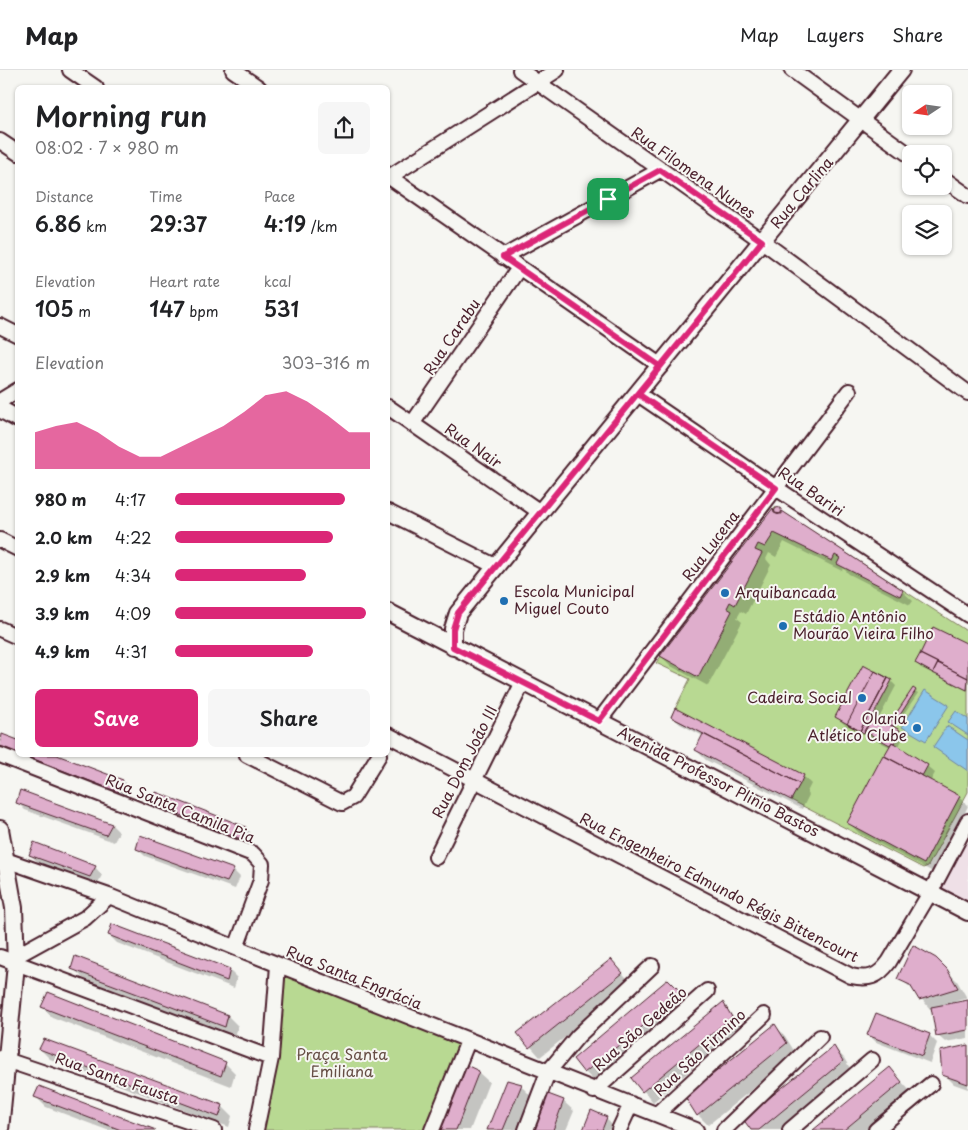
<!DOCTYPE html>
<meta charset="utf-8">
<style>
:root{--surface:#fff;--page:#f6f6f6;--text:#202124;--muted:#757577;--line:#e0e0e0;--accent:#db2777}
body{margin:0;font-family:"Playpen Sans",sans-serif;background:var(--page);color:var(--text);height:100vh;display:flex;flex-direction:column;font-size:19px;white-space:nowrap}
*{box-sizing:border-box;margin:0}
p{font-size:16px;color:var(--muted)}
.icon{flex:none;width:28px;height:28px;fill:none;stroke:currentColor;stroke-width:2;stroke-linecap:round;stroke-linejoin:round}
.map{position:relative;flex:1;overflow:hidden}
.details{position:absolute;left:15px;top:15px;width:375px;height:672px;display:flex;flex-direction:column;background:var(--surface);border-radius:8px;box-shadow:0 1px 4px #0004}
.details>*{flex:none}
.needle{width:32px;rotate:257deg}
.controls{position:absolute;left:902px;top:15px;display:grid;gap:10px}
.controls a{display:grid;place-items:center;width:50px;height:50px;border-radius:8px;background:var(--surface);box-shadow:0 1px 4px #0004;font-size:25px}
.pin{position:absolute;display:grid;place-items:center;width:42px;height:42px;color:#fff;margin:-21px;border-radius:10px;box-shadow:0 2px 8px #0006}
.round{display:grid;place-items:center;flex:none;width:52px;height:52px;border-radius:8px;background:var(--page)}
.head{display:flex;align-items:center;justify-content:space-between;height:85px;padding:0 20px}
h1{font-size:28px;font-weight:600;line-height:38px}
.figures{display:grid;grid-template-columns:repeat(3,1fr);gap:8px;height:85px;padding:5px 20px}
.figures div{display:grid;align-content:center}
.figures b{font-size:21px;font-weight:600}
.figures small{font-size:14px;font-weight:400}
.figures p{font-size:14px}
.chart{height:140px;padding:10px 20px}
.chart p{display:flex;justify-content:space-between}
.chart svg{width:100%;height:90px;margin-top:5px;fill:var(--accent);opacity:.7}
.action{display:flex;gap:10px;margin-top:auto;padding:10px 20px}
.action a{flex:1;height:58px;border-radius:8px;background:var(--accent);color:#fff;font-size:20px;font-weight:600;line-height:58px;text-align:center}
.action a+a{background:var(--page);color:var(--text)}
ul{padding:0 20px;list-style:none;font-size:16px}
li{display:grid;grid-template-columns:80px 60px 1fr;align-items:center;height:38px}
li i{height:12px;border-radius:6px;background:var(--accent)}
header{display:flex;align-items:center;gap:30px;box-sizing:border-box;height:70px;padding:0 25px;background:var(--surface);border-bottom:1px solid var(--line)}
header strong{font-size:24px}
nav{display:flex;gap:28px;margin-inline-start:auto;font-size:18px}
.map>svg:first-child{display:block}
</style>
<header>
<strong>Map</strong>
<nav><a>Map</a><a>Layers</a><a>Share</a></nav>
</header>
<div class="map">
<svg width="968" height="1060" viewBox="0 0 968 1060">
<rect width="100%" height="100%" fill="#f6f6f2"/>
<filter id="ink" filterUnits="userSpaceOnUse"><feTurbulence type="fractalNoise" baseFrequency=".02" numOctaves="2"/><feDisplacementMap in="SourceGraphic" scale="10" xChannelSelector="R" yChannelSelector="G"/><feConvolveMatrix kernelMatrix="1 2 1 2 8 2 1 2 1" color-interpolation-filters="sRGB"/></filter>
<g filter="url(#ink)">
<path fill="#efe0e7" d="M968,771V832L941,818Z"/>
<path fill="#b8d992" stroke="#817c5e" d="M775,437L968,562V722L928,796L923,798L791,730L800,713L671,647L690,609L656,593Z
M286,900L462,974L428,1060H262L272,1019Z"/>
<path fill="#8bc6eb" stroke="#71839e" d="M925,620L949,635L926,671L902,657Z
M956,641L968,649V665L948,652Z
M947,656L968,670V701L933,677Z"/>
<path fill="#0003" d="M774,438L902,521L913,531L910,535L849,504L843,498L842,501L784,472L776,487L769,483L766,489L771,495L746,544L741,541L737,548L742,552L708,616L671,596L661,586Z
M968,576V621L921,598L916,593Z
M891,611L896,616L878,650L894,657L890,654L914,620L918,623L894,658L904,666L898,678L927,696L935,703L930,712L959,727L968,736L935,803L859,763L849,753L890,677L844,654L837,647Z
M672,647L803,706L811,714L807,722L809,725L802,739L706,690L696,680L703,666L680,654Z
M3,666L18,671V685H54L123,711L130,718L126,728L6,682L0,676Z
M157,724L246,758L253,765L249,775L162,741L154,734Z
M18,733L112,755L119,762L114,772L25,740Z
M137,779L233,800L240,807L235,819L145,786Z
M30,785L95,797L102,805L98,813L38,792Z
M109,865L229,900L237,908L234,918L117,873Z
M935,889L957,911L967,928L953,932L954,934L968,931V968L945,972L937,965L933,938L930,939L916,922L899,908Z
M611,890L632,914L540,987L519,963Z
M73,898L228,946L238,956L235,967L83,908Z
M668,911L692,935L595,1012L585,1002Z
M723,934L741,957L653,1032L633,1008Z
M42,937L225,993L235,1003L231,1016L52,947Z
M775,956L785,966L796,984L708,1055L698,1045L687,1027Z
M868,964L929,965L937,973L930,993L876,972Z
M968,977V1019L954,1014L944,1004Z
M834,978L844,988L852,1002L781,1060H753Z
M40,979L222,1036L232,1046L229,1057L50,989Z
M890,999L912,1023L866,1060H815Z
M478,1002L489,1012L470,1060H442Z
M521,1016L531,1026L517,1060H488Z
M35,1026L153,1060H107L46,1037Z
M563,1031L574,1041L566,1060H536Z
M606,1048L616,1060H584Z"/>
<path fill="#dfaecc" stroke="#4a1f2b" d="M774.5 441a3.5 3.5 0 1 1 7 0a3.5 3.5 0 1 1-7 0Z
M773,438L774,443L782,444V441L903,520L900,526L837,494L840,488L835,485L832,491L774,463L765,477L758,474L755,480L762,483L735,535L730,532L727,538L732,541L698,607L660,586Z
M933,557L968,574V608L920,584Z
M920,584L938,593L933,603L915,593Z
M938,593L968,608L967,620L933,603Z
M863,595L888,608L860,661L835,647Z
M875,601L888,608L860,661L847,654Z
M888,608L892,610L864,663L860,661Z
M913,618L916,620L893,656L889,654Z
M675,638L804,705L800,714L671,647Z
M873,646L900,660L894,673L892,672L890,675L864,661Z
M2,664L18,670V683L0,676Z
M703,664L800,714L791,730L695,680Z
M892,672L928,695L922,706L884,686Z
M23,685H57L123,710L118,722Z
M883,685L960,726L924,794L847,753Z
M20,720L112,754L106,765L16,733Z
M156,722L246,757L241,769L153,734Z
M140,765L234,799L227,812L136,779Z
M34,772L96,796L90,807L29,785Z
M112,854L230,899L227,911L108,865Z
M913,875L936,888L947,899L958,918L919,930L910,915L897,909Z
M75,886L228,945L225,957L71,899Z
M611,889L623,903L529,978L517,963Z
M668,909L683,924L584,1003L573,989Z
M48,922L226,992L221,1006L41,937Z
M968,930V960L936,966L931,937Z
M723,932L732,947L642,1022L631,1008Z
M876,943L930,964L922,986L867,965Z
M775,954L787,973L697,1046L685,1027Z
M44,969L223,1035L219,1047L39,979Z
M968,975V1014L942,1005L940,981Z
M834,976L843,991L759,1060H751L743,1049Z
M466,995L479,1001L456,1060H440Z
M890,997L902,1012L844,1060H813Z
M507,1010L522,1014L503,1060H487Z
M39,1016L156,1060H121L34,1027Z
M548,1024L564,1030L553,1060H534Z
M591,1040L607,1047L602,1060H583Z"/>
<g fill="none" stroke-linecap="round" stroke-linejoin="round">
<g stroke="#4a1f2b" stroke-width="18">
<path id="minor" d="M70,0L96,18
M233,0L259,18
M520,0L762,171L968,323
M792,0L911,86
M0,71L18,83
M388,106L661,296
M389,107L557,0
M944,109L968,126
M503,187L660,100
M0,256L18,265
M638,324L776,418L968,545
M0,331L18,320
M388,337L540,442
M412,354L519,198
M388,442L495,496
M0,470L18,479
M0,559L18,567
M599,651L849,321
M388,665L851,906C869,910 878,907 889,892L931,821L968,751
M0,685L253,784L262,794L261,810L236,878
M247,685L342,733L353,727L379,685
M436,787L523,612
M0,788L109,826L236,878L696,1060
M16,886L85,848L109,826
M0,887L271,988
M0,988L214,1060
M594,1021L707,921
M657,1044L764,945
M256,1060L271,988L278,895
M432,1060L468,971
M526,1060L548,1002L578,966L652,896
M619,1060L631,1034
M724,1060L820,967
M790,1060L872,990
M876,1060L931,1014"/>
</g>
<g stroke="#4a1f2b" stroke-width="20">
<path id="tertiary" d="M0,339L18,349
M388,542L968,842
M453,577V559L458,543L901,0
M0,759L14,838L16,894L0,1060"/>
</g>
<use href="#minor" stroke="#f6f6f2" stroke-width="14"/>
<use href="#tertiary" stroke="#f6f6f2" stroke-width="16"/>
</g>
</g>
<g fill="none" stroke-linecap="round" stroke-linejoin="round" filter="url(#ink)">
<g stroke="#fff" stroke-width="10">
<path id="route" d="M608,129L503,187L660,296L458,543L453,559V577L599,651L776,418L638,324L762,171L660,100L608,129"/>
</g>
<use href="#route" stroke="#db2777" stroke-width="6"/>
</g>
<g fill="#1f6fb2" stroke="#f6f6f2" stroke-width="2">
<circle cx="725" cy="523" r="5"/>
<circle cx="504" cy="531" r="5"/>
<circle cx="783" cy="556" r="5"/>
<circle cx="862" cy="628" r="5"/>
<circle cx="917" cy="658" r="5"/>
</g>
<g text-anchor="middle" stroke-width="4" stroke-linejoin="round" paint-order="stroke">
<g font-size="15" fill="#4a1f2b" stroke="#f6f6f2">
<text transform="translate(693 103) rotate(35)" y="5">Rua Filomena Nunes</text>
<text transform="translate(802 123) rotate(-50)" y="5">Rua Carlina</text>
<text transform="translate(452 267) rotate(-56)" y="5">Rua Carabu</text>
<text transform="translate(473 376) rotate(35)" y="5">Rua Nair</text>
<text transform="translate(811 422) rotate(34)" y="5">Rua Bariri</text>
<text transform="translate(711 476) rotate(-53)" y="5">Rua Lucena</text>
<text transform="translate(465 692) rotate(-63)" y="5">Rua Dom João III</text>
<text transform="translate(718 712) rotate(27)" y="5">Avenida Professor Plinio Bastos</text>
<text transform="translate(180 739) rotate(22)" y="5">Rua Santa Camila Pia</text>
<text transform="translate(719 818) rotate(27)" y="5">Rua Engenheiro Edmundo Régis Bittencourt</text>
<text transform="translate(354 908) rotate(22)" y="5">Rua Santa Engrácia</text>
<text transform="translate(640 959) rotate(-41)" y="5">Rua São Gedeão</text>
<text transform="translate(700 983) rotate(-43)" y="5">Rua São Firmino</text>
<text transform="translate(117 1009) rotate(19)" y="5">Rua Santa Fausta</text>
</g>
<g font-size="15" fill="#4a1f2b" stroke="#f6f6f2" text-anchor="start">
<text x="514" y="527">Escola Municipal<tspan x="514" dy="17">Miguel Couto</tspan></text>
<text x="735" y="528">Arquibancada</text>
<text x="793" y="552">Estádio Antônio<tspan x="793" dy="17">Mourão Vieira Filho</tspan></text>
<text x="852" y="633" text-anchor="end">Cadeira Social</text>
<text x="907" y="654" text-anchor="end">Olaria<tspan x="907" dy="17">Atlético Clube</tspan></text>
</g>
<g font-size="15" fill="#664e45" stroke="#f6f6f2">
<text x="342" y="990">Praça Santa<tspan x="342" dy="17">Emiliana</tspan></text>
</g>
</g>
</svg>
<div class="controls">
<a><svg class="needle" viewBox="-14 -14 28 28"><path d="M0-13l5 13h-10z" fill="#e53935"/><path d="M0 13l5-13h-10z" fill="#757577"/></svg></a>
<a><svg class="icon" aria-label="locate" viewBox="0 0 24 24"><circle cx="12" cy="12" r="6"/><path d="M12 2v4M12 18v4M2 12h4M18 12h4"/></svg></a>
<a><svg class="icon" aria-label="layers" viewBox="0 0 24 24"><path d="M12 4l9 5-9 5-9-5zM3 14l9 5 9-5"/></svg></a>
</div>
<div class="pin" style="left:608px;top:129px;background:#1e9e55"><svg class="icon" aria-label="arrive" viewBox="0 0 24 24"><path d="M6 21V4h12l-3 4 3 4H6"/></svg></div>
<section class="details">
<div class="head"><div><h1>Morning run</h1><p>08:02 · 7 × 980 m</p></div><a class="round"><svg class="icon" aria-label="share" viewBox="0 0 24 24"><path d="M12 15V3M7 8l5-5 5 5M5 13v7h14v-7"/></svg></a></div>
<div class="figures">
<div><p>Distance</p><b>6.86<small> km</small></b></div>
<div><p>Time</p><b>29:37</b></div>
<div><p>Pace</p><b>4:19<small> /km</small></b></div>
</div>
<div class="figures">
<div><p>Elevation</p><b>105<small> m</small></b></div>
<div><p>Heart rate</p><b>147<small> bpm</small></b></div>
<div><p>kcal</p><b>531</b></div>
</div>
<div class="chart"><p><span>Elevation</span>303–316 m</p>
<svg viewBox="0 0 160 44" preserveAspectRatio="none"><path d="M0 44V26L10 23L20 21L30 26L40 33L50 38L60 38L70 33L80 28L90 23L100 16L110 8L120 6L130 11L140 18L150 26L160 26V44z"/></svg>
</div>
<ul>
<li><b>980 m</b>4:17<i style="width:87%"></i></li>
<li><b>2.0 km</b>4:22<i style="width:81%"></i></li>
<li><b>2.9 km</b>4:34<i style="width:67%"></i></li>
<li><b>3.9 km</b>4:09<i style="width:98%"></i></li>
<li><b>4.9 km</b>4:31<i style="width:71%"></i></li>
</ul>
<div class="action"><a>Save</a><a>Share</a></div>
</section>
</div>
